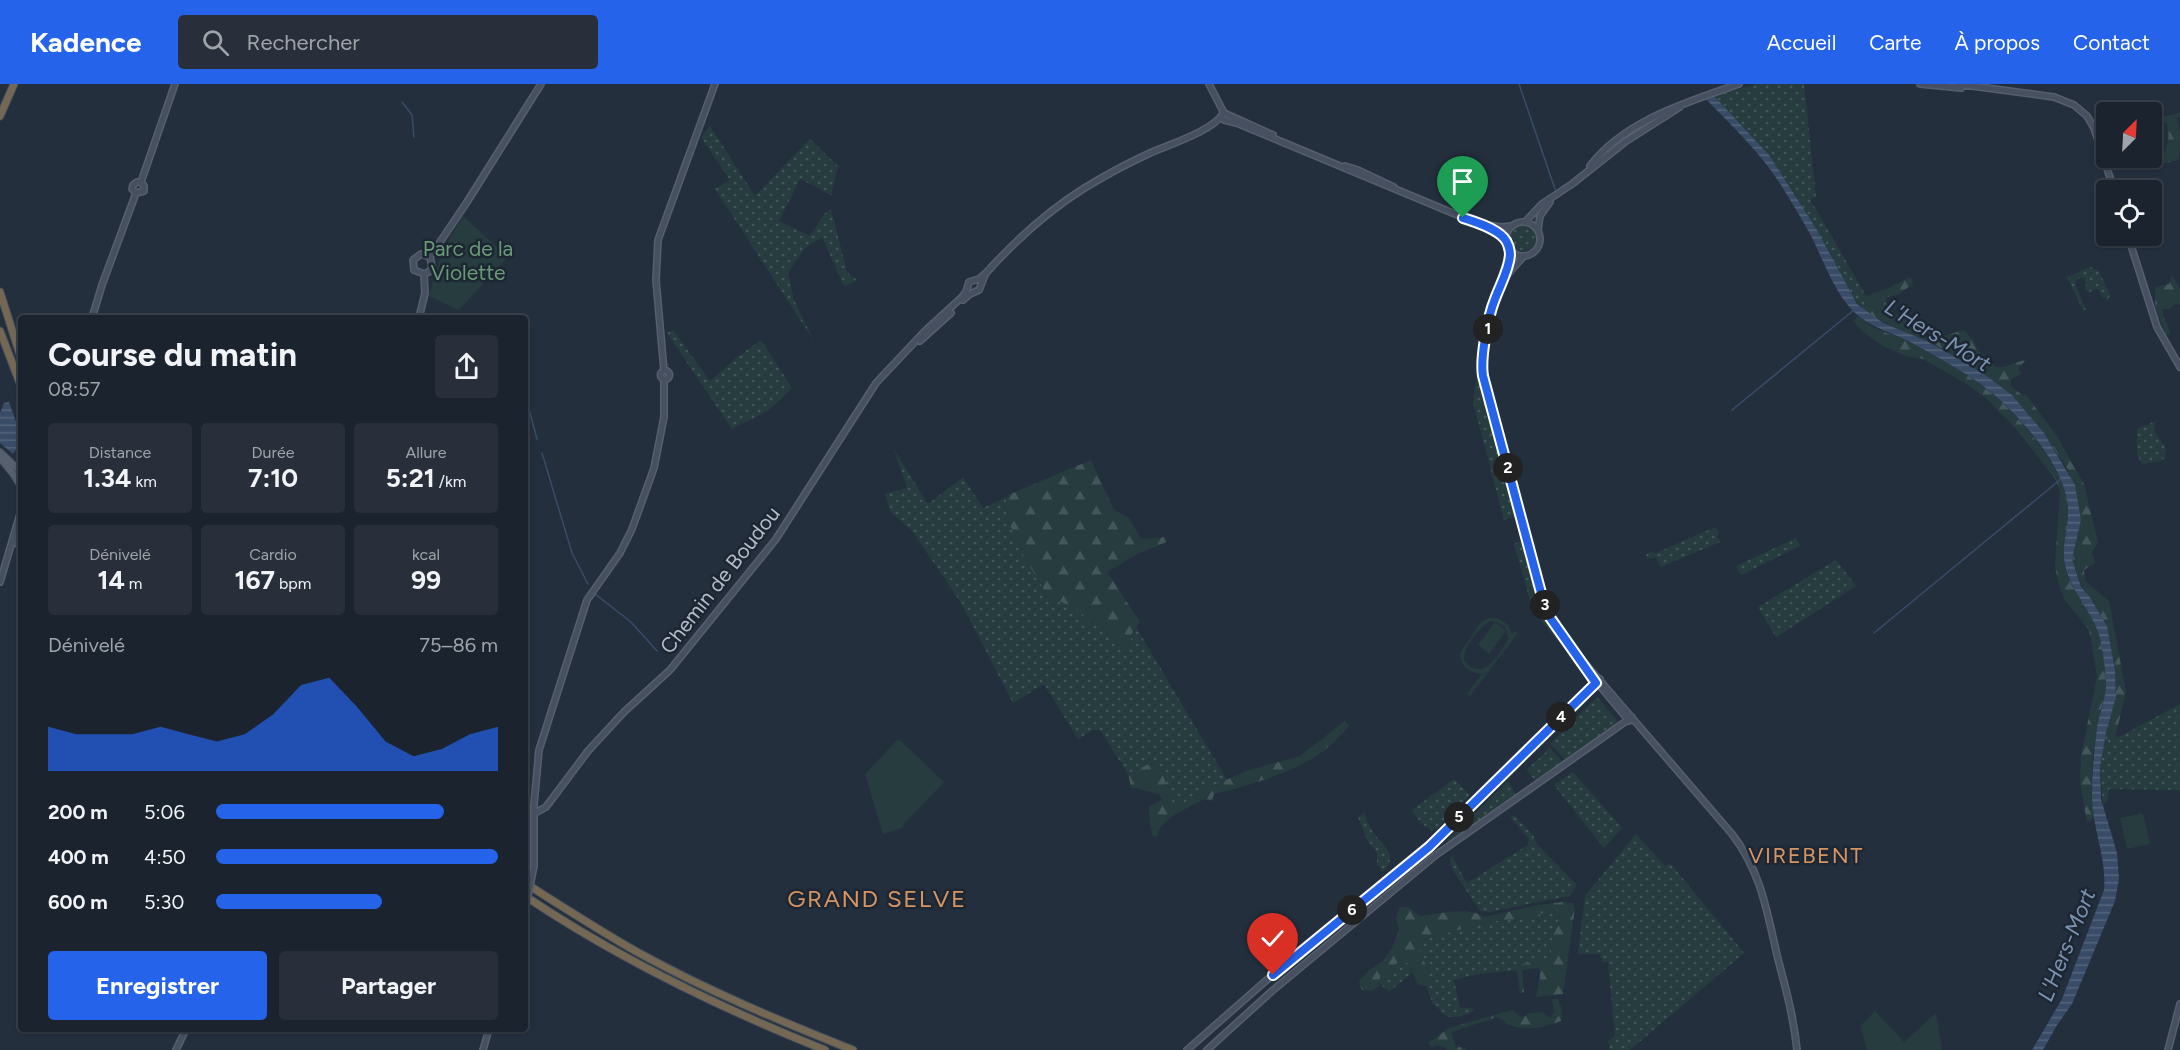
<!DOCTYPE html>
<html lang="fr">
<meta charset="utf-8">
<style>
:root{--surface:#1b232e;--page:#282f3a;--text:#f1f3f6;--muted:#a0a4aa;--line:#39404a;--accent:#2563eb}
body{margin:0;font-family:Figtree,sans-serif;background:var(--page);color:var(--text);height:100vh;display:flex;flex-direction:column;font-size:22px;white-space:nowrap}
*{box-sizing:border-box;margin:0}
p{font-size:20px;color:var(--muted)}
.icon{flex:none;width:33px;height:33px;fill:none;stroke:currentColor;stroke-width:2;stroke-linecap:round;stroke-linejoin:round}
.map{position:relative;flex:1;overflow:hidden}
.side{position:absolute;left:18px;top:231px;width:510px;height:717px;display:flex;flex-direction:column;background:var(--surface);border-radius:6px;box-shadow:0 2px 4px #0004,0 0 0 2px var(--line)}
.side>*{flex:none}
.needle{width:39px;rotate:24deg}
.fabs{position:absolute;left:2096px;top:18px;display:grid;gap:12px}
.fabs a{display:grid;place-items:center;width:66px;height:66px;border-radius:6px;background:var(--surface);box-shadow:0 2px 4px #0004,0 0 0 2px var(--line);font-size:30px}
.pin{position:absolute;display:grid;place-items:center;width:51px;height:51px;color:#fff;margin:-62px -26px;border-radius:50% 50% 50% 0;rotate:-45deg;box-shadow:0 0 6px #0007}
.pin .icon{rotate:45deg}
.km{position:absolute;width:30px;height:30px;margin:-15px;border-radius:50%;background:#222;color:#fff;font-size:16px;line-height:30px;text-align:center}
.round{display:grid;place-items:center;flex:none;width:63px;height:63px;border-radius:6px;background:var(--page)}
.overview{display:flex;align-items:center;justify-content:space-between;height:102px;padding:0 30px}
h1{font-size:33px;font-weight:700;line-height:45px}
.figures{display:grid;grid-template-columns:repeat(3,1fr);gap:9px;height:102px;padding:6px 30px}
.figures div{display:grid;align-content:center;border-radius:6px;background:var(--page);text-align:center}
.figures b{font-size:26px;font-weight:700}
.figures small{font-size:16px;font-weight:400}
.figures p{font-size:16px}
.chart{height:168px;padding:12px 30px}
.chart p{display:flex;justify-content:space-between}
.chart svg{width:100%;height:108px;margin-top:6px;fill:var(--accent);opacity:.7}
.button{display:flex;gap:12px;margin-top:auto;padding:12px 30px}
.button a{flex:1;height:69px;border-radius:6px;background:var(--accent);color:#fff;font-size:24px;font-weight:700;line-height:69px;text-align:center}
.button a+a{background:var(--page);color:var(--text)}
ul{padding:0 30px;list-style:none;font-size:20px}
li{display:grid;grid-template-columns:96px 72px 1fr;align-items:center;height:45px}
li i{height:15px;border-radius:8px;background:var(--accent)}
header{display:flex;align-items:center;gap:36px;box-sizing:border-box;height:84px;padding:0 30px;background:var(--accent);color:#fff}
header strong{font-size:28px}
nav{display:flex;gap:33px;margin-inline-start:auto;font-size:21px}
.search{width:420px;height:54px;background:var(--page);display:flex;align-items:center;gap:15px;box-sizing:border-box;padding:0 21px;border-radius:6px;color:var(--muted);font-size:22px}
.map>svg:first-child{display:block}
</style>
<header>
<strong>Kadence</strong>
<div class="search"><svg class="icon" aria-label="search" viewBox="0 0 24 24"><circle cx="10" cy="10" r="6"/><path d="M15 15l6 6"/></svg>Rechercher</div>
<nav><a>Accueil</a><a>Carte</a><a>À propos</a><a>Contact</a></nav>
</header>
<div class="map">
<svg width="2180" height="966" viewBox="0 0 2180 966">
<defs>
<pattern id="grass-dots" width="8" height="8" patternUnits="userSpaceOnUse" patternTransform="scale(1.5)"><rect width="8" height="8" fill="#263c3f"/><path d="M2 2h.1M6 6h.1" fill="none" stroke="#435659" stroke-width="1.8" stroke-linecap="round"/></pattern>
<pattern id="forest-firs" width="22" height="20" patternUnits="userSpaceOnUse" patternTransform="scale(1.5)"><rect width="22" height="20" fill="#263c3f"/><path d="M5 1l3.5 6h-7zM16 11l3.5 6h-7z" fill="#435659"/></pattern>
<pattern id="water-rules" width="6" height="5" patternUnits="userSpaceOnUse" patternTransform="scale(1.5)"><rect width="6" height="5" fill="#394c67"/><path d="M0 2.5h6" fill="none" stroke="#53647b"/></pattern>
</defs>
<rect width="100%" height="100%" fill="#242f3e"/>
<path fill="url(#grass-dots)" d="M1757,0H1804L1816,113L1810,115L1866,212L1864,217L1867,229L1852,212L1817,146L1769,71L1714,12Z
M710,42L755,112L810,55L838,82L831,111L800,95L779,137L810,152L825,129L831,125L847,188L857,196L844,202L822,153L804,165L788,189L794,216L814,257L715,105L730,96L701,53Z
M1510 154a13 13 0 1 1 26 0a13 13 0 1 1-26 0Z
M2091,183L2099,187L2110,211L2108,216L2102,213L2098,205L2092,206L2090,209L2085,206L2086,199L2084,193L2077,195L2075,200L2086,226H2083L2067,193C2076,191 2082,185 2091,183Z
M673,246L710,297L736,274L761,256L792,304L768,327L732,345L667,249Z
M1478,286L1480,287L1518,432L1504,436L1473,318Z
M2156,337L2154,346L2166,365L2165,374L2158,378L2142,380L2137,371V345Z
M894,366L928,420L963,393L983,424L1007,413L1005,422L1009,438L1047,511L1080,527L1090,539L1106,543L1128,562L1136,543L1227,696L1206,705L1184,719H1173L1166,703L1164,686L1151,679L1128,690L1100,646H1093L1078,655L1044,600L1013,619L961,519L913,448L891,428L885,410L907,404Z
M1715,443L1719,449L1717,453L1720,458L1661,483L1656,473L1648,475L1646,471L1650,468L1656,469Z
M1796,454L1800,462L1741,491L1736,482Z
M1523,456L1541,522L1556,548L1559,559L1540,535L1531,520L1514,460Z
M1836,476L1856,502L1776,553L1758,523Z
M1597,613L1620,640L1567,677L1550,660Z
M2180,620V706L2109,705L2108,716L2103,721L2100,683L2105,655L2121,652Z
M1549,663L1564,679L1536,699L1527,685L1546,668Z
M1573,688L1622,744L1604,764L1554,701Z
M1454,695L1470,711L1438,744L1432,747L1421,739L1412,726Z
M1508,697L1517,712L1449,760L1447,757Z
M1364,729C1367,736 1370,745 1375,751C1386,765 1399,772 1382,788L1377,779V769L1367,756L1358,733Z
M1514,731L1533,751L1537,760L1577,801L1570,812L1489,828L1480,827L1452,785L1450,774L1454,770L1453,774L1467,799L1528,761L1529,755L1510,733Z
M1636,750L1665,782L1670,779L1744,869L1630,966H1610L1608,957L1615,952L1608,878H1603L1600,870H1578L1585,812Z
M1557,825L1560,830L1552,856L1551,869L1546,877L1522,880L1517,886L1478,890L1454,896L1460,924H1472L1474,927C1464,931 1453,937 1444,930C1439,926 1438,922 1433,920L1426,902L1430,897L1429,888L1419,866L1423,857L1438,851L1495,837L1524,835Z
M1400,875L1409,880L1412,889L1389,908L1379,899L1380,893L1388,890Z"/>
<path fill="url(#forest-firs)" d="M2180,29V33H2177L2180,49L2179,76L2161,80C2166,65 2171,54 2167,39L2159,38L2151,42V35Z
M2172,191L2180,205V221L2176,219L2169,225H2163V231L2171,250H2166L2155,223V203L2169,200Z
M1911,193L1913,200L1897,211L1887,213L1885,218L1892,227L1907,237L1916,233L1944,252L1964,246L1973,256L1978,266L1996,283H2004L2027,275L2018,284L2021,290L2011,295V302L2023,312L2026,311L2057,352L2084,400L2098,458L2092,468L2095,479L2084,486L2085,497L2109,517L2126,608L2115,654L2105,655L2116,608L2115,586L2107,542L2089,512L2082,503L2072,475L2081,436L2068,386L2044,349L2012,311L1984,290L1933,259L1883,239L1867,229L1864,217L1866,212L1886,205Z
M1859,232C1871,247 1895,250 1911,259C1946,278 1981,296 2009,325C2032,349 2067,391 2068,425C2069,451 2058,466 2068,493C2075,510 2088,523 2095,540C2103,558 2105,580 2106,599C2106,612 2100,625 2098,639C2092,669 2089,704 2095,734L2087,738L2080,698L2081,672L2097,592L2089,546L2065,516L2058,499L2055,481L2060,408L2056,396L2017,346L1987,315L1968,301L1923,275L1908,273L1885,263L1864,249L1853,237Z
M1091,376L1114,426L1129,434L1141,455L1165,453L1166,458L1136,471L1107,488L1140,538L1133,547L1128,562L1120,565L1106,543L1090,539L1080,527L1047,511L1022,469L1009,438L1005,421L1008,411Z
M1345,637L1349,642C1340,651 1332,661 1322,668C1293,689 1248,702 1214,710L1212,717L1204,715C1189,724 1161,733 1157,752H1153L1150,740L1149,722L1162,716L1159,710L1131,703L1128,690L1151,679L1164,686L1166,703L1173,719H1184L1206,705L1246,687L1300,672Z
M1563,818L1573,819L1575,824L1563,910L1536,913L1540,893L1539,884L1522,886L1524,908L1520,909L1517,886L1522,880L1546,876L1551,869L1552,856L1560,830L1557,825L1524,835L1495,837L1438,851L1423,857L1419,866L1429,888L1430,897L1426,902L1418,901L1409,880L1400,875L1388,890L1380,893L1379,902L1372,907L1362,906L1359,898L1369,886L1383,877L1392,864L1399,846L1396,833L1400,823H1408L1420,832C1441,830 1466,822 1484,833L1538,821Z
M1552,915H1558L1562,926L1561,937C1543,944 1523,948 1505,939L1504,936L1497,933L1451,948L1456,962L1465,964L1466,966H1447L1445,963L1437,961L1432,963L1428,959L1449,944L1512,926L1522,934L1528,930L1542,928L1551,934L1554,928Z"/>
<path fill="#263c3f" fill-rule="evenodd" d="M463,132L508,173L459,226L429,212L442,167Z
M1489,534C1501,533 1509,539 1512,550L1515,547L1518,549L1470,612L1467,610L1482,590C1469,589 1460,582 1460,569L1481,538ZM1490,537L1497,538L1505,543L1508,554C1501,571 1481,600 1464,576C1463,563 1479,544 1490,537Z
M1495,538L1506,547L1489,570L1478,561Z
M897,656L901,657L944,698L903,741L904,743L883,750L865,690Z
M2143,729L2150,760L2127,765L2120,734Z
M1875,927L1904,958L1936,929L1942,966H1867L1860,942Z"/>
<path fill="url(#water-rules)" d="M1714,12L1769,71L1817,146L1857,220L1883,239L1927,257L1952,271L1984,290L2012,311L2044,349L2075,401L2081,436L2072,475L2081,503L2089,512L2107,542L2115,586L2116,613L2106,649L2100,683L2101,715L2117,769L2119,795L2115,817L2072,920L2057,941L2043,966H2032L2062,915L2104,806C2107,774 2092,744 2092,712C2092,689 2094,666 2097,644C2099,630 2105,617 2106,602C2106,587 2103,569 2100,554C2093,527 2071,509 2065,481C2061,460 2069,444 2068,424C2066,386 2027,341 2000,316C1974,292 1942,276 1912,259C1892,248 1870,244 1853,227C1832,205 1823,174 1809,148C1801,134 1793,120 1784,106C1764,72 1734,44 1706,15Z
M9,318L21,352V359L13,370L0,359V329L4,319Z"/>
<g fill="none" stroke-linecap="round" stroke-linejoin="round">
<path stroke="#394c67" stroke-width="1.5" d="M1519,0L1555,105
M402,18L412,31L414,53
M525,321L529,325L537,355
M1732,326L1854,226
M542,369L572,469L588,500
M595,510L631,538L657,567
M1874,549L2061,395"/>
<g stroke="#565f6c" stroke-width="8">
<path id="secondary" d="M1209,0L1224,29
M1920,0L1961,4
M1957,0L2054,13L2074,21L2087,32L2094,44L2114,106
M1224,29L1273,51
M1221,32L1224,36L1239,40L1479,140L1506,156
M1345,82L1358,86L1394,103
M1590,82C1625,36 1688,18 1739,0
M141,98L175,0
M136,109L132,105L133,101L137,98H141
M136,109L144,107V102L141,98
M1526,137L1542,120L1572,100L1625,58L1680,23
M1506 155a17 17 0 1 1 34 0a17 17 0 1 1-34 0Z
M1487,141L1501,143L1512,142
M1538,146L1540,132L1550,118
M2128,152L2157,243L2180,283
M1510,165C1510,183 1500,200 1494,216C1488,233 1481,269 1482,287L1544,521L1551,535L1571,563L1732,750C1762,789 1767,829 1778,875C1786,905 1794,935 1797,966
M430,173L467,118L541,0
M424,190L414,186L413,176L421,170L430,173
M424,190L429,188L432,183L430,173
M1504,194L1524,172
M963,216L970,210L979,206L985,191
M92,234L102,201L136,109
M419,234L425,209L424,190
M920,257L951,229
M660.5 291a4.5 4.5 0 1 1 9 0a4.5 4.5 0 1 1-9 0Z
M664,287L656,196L658,156L715,0
M15,459L21,444
M0,498L21,427
M1585,584L1629,637
M535,729L546,723L588,667L624,628L670,586L776,455L876,299L925,247L961,214L966,208L969,198L979,195L986,189C1014,158 1048,127 1083,105C1104,92 1126,80 1148,70C1170,60 1211,48 1224,29
M534,782V720L539,666L587,516L620,469L632,445L654,384L664,333V296
M176,966L186,945
M483,966L489,945
M1187,966L1269,894L1429,763L1600,595
M1207,966L1272,907L1436,771L1632,633
M2168,966L2180,920"/>
</g>
<g stroke="#414a57" stroke-width="8">
<path id="primary" d="M0,368L21,388
M0,374L13,390L21,403
M21,404V411"/>
</g>
<g stroke="#434c59" stroke-width="9">
<path id="highway" d="M0,32L14,0
M0,208L21,274
M0,247L21,302
M525,799C563,823 600,847 639,869C708,907 780,937 853,966
M525,812C619,875 720,924 825,966"/>
</g>
<use href="#secondary" stroke="#465061" stroke-width="5"/>
<use href="#primary" stroke="#56606e" stroke-width="6"/>
<use href="#highway" stroke="#746855" stroke-width="7"/>
<g stroke="#565f6c" stroke-width="8" stroke-linecap="butt">
<path id="secondary-bridge" d="M525,826L534,782"/>
</g>
<use href="#secondary-bridge" stroke="#465061" stroke-width="5"/>
</g>
<g fill="none" stroke-linecap="round" stroke-linejoin="round">
<g stroke="#fff" stroke-width="12">
<path id="route" d="M1273,891L1429,763L1596,599L1551,535L1544,520L1483,292C1480,274 1488,232 1495,215C1500,201 1509,186 1510,171C1510,166 1508,158 1504,154C1495,144 1476,138 1463,134"/>
</g>
<use href="#route" stroke="#2563eb" stroke-width="8"/>
</g>
<g text-anchor="middle" stroke-width="5" stroke-linejoin="round" paint-order="stroke">
<g font-size="21" fill="#6b9a76" stroke="#1d2633">
<text x="468" y="172">Parc de la<tspan x="468" dy="24">Violette</tspan></text>
</g>
<g font-size="21" fill="#b4bcc9" stroke="#1d2633">
<text transform="translate(720 496) rotate(-52)" y="7">Chemin de Boudou</text>
</g>
<g font-size="22" font-style="italic" fill="#7c92b1" stroke="#1d2633">
<text transform="translate(1938 251) rotate(31)" y="8">L'Hers-Mort</text>
<text transform="translate(2066 861) rotate(-68)" y="8">L'Hers-Mort</text>
</g>
<g font-size="22" letter-spacing="1.5" fill="#d59563" stroke="#1d2633">
<text x="1806" y="779">VIREBENT</text>
</g>
<g font-size="24" letter-spacing="1.5" fill="#d59563" stroke="#1d2633">
<text x="877" y="823">GRAND SELVE</text>
</g>
</g>
</svg>
<div class="fabs">
<a><svg class="needle" viewBox="-14 -14 28 28"><path d="M0-13l5 13h-10z" fill="#e53935"/><path d="M0 13l5-13h-10z" fill="#a0a4aa"/></svg></a>
<a><svg class="icon" aria-label="locate" viewBox="0 0 24 24"><circle cx="12" cy="12" r="6"/><path d="M12 2v4M12 18v4M2 12h4M18 12h4"/></svg></a>
</div>
<div class="pin" style="left:1463px;top:134px;background:#1e9e55"><svg class="icon" aria-label="arrive" viewBox="0 0 24 24"><path d="M6 21V4h12l-3 4 3 4H6"/></svg></div>
<div class="pin" style="left:1273px;top:891px;background:#d93025"><svg class="icon" aria-label="check" viewBox="0 0 24 24"><path d="M5 12l5 5 9-10"/></svg></div>
<b class="km" style="left:1488px;top:245px">1</b>
<b class="km" style="left:1508px;top:384px">2</b>
<b class="km" style="left:1545px;top:521px">3</b>
<b class="km" style="left:1561px;top:633px">4</b>
<b class="km" style="left:1459px;top:733px">5</b>
<b class="km" style="left:1352px;top:826px">6</b>
<section class="side">
<div class="overview"><div><h1>Course du matin</h1><p>08:57</p></div><a class="round"><svg class="icon" aria-label="share" viewBox="0 0 24 24"><path d="M12 15V3M7 8l5-5 5 5M5 13v7h14v-7"/></svg></a></div>
<div class="figures">
<div><p>Distance</p><b>1.34<small> km</small></b></div>
<div><p>Durée</p><b>7:10</b></div>
<div><p>Allure</p><b>5:21<small> /km</small></b></div>
</div>
<div class="figures">
<div><p>Dénivelé</p><b>14<small> m</small></b></div>
<div><p>Cardio</p><b>167<small> bpm</small></b></div>
<div><p>kcal</p><b>99</b></div>
</div>
<div class="chart"><p><span>Dénivelé</span>75–86 m</p>
<svg viewBox="0 0 160 44" preserveAspectRatio="none"><path d="M0 44V26L10 29L20 29L30 29L40 26L50 29L60 32L70 29L80 21L90 9L100 6L110 18L120 32L130 38L140 35L150 29L160 26V44z"/></svg>
</div>
<ul>
<li><b>200 m</b>5:06<i style="width:81%"></i></li>
<li><b>400 m</b>4:50<i style="width:100%"></i></li>
<li><b>600 m</b>5:30<i style="width:59%"></i></li>
</ul>
<div class="button"><a>Enregistrer</a><a>Partager</a></div>
</section>
</div>
